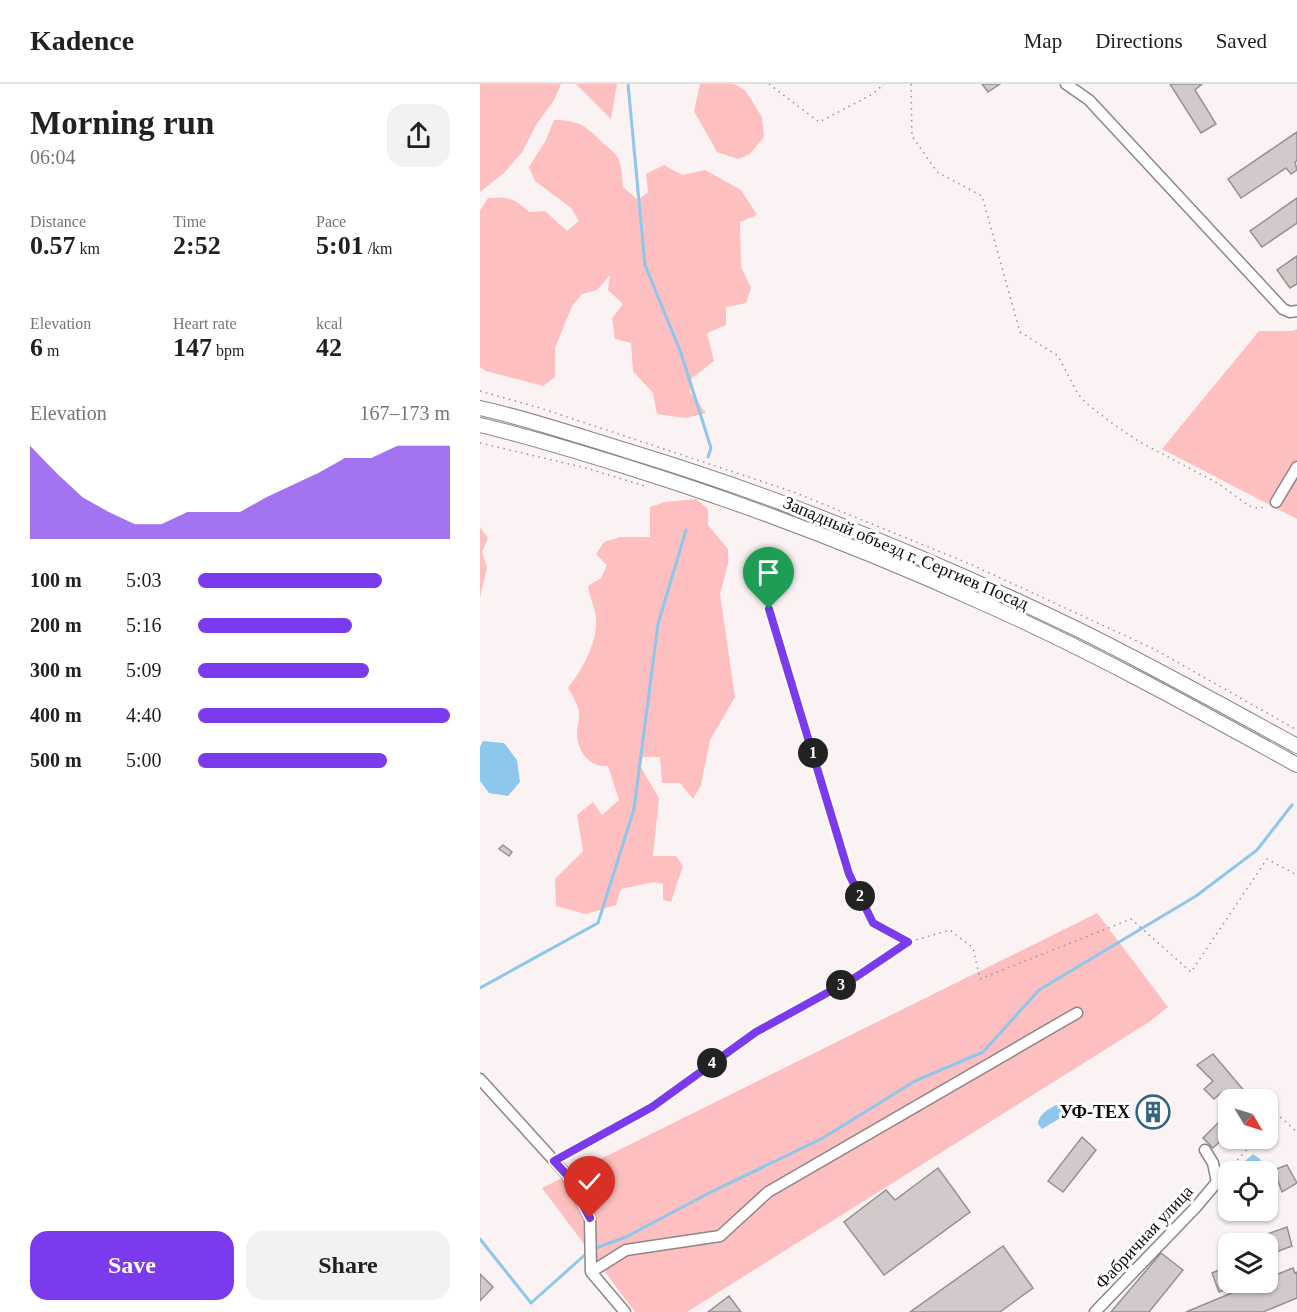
<!DOCTYPE html>
<meta charset="utf-8">
<style>
:root{--surface:#fff;--page:#f2f2f2;--text:#202124;--muted:#757577;--line:#e0e0e0;--accent:#7c3aed}
body{margin:0;font-family:Georgia,serif;background:var(--page);color:var(--text);height:100vh;display:flex;flex-direction:column;font-size:22px;white-space:nowrap}
*{box-sizing:border-box;margin:0}
p{font-size:20px;color:var(--muted)}
.icon{flex:none;width:33px;height:33px;fill:none;stroke:currentColor;stroke-width:2;stroke-linecap:round;stroke-linejoin:round}
.map{position:relative;flex:1;overflow:hidden}
.sheet{display:flex;flex-direction:column;background:var(--surface);width:480px}
.sheet>*{flex:none}
.needle{width:39px;rotate:128deg}
.fabs{position:absolute;left:738px;top:1005px;display:grid;gap:12px}
.fabs a{display:grid;place-items:center;width:60px;height:60px;border-radius:12px;background:var(--surface);box-shadow:0 2px 4px #0004;font-size:30px}
.pin{position:absolute;display:grid;place-items:center;width:51px;height:51px;color:#fff;margin:-62px -26px;border-radius:50% 50% 50% 0;rotate:-45deg;box-shadow:0 0 6px #0007}
.pin .icon{rotate:45deg}
.km{position:absolute;width:30px;height:30px;margin:-15px;border-radius:50%;background:#222;color:#fff;font-size:16px;line-height:30px;text-align:center}
.round{display:grid;place-items:center;flex:none;width:63px;height:63px;border-radius:18px;background:var(--page)}
.overview{display:flex;align-items:center;justify-content:space-between;height:102px;padding:0 30px}
h1{font-size:33px;font-weight:700;line-height:45px}
.figures{display:grid;grid-template-columns:repeat(3,1fr);gap:9px;height:102px;padding:6px 30px}
.figures div{display:grid;align-content:center}
.figures b{font-size:26px;font-weight:700}
.figures small{font-size:16px;font-weight:400}
.figures p{font-size:16px}
.chart{height:168px;padding:12px 30px}
.chart p{display:flex;justify-content:space-between}
.chart svg{width:100%;height:108px;margin-top:6px;fill:var(--accent);opacity:.7}
.primary-button{display:flex;gap:12px;margin-top:auto;padding:12px 30px}
.primary-button a{flex:1;height:69px;border-radius:18px;background:var(--accent);color:#fff;font-size:24px;font-weight:700;line-height:69px;text-align:center}
.primary-button a+a{background:var(--page);color:var(--text)}
ul{padding:0 30px;list-style:none;font-size:20px}
li{display:grid;grid-template-columns:96px 72px 1fr;align-items:center;height:45px}
li i{height:15px;border-radius:8px;background:var(--accent)}
header{display:flex;align-items:center;gap:36px;box-sizing:border-box;height:84px;padding:0 30px;background:var(--surface);border-bottom:2px solid var(--line)}
header strong{font-size:28px}
nav{display:flex;gap:33px;margin-inline-start:auto;font-size:21px}
main{display:flex;flex:1;min-height:0}
.map>svg:first-child{display:block}
</style>
<header>
<strong>Kadence</strong>
<nav><a>Map</a><a>Directions</a><a>Saved</a></nav>
</header>
<main>
<section class="sheet">
<div class="overview"><div><h1>Morning run</h1><p>06:04</p></div><a class="round"><svg class="icon" aria-label="share" viewBox="0 0 24 24"><path d="M12 15V3M7 8l5-5 5 5M5 13v7h14v-7"/></svg></a></div>
<div class="figures">
<div><p>Distance</p><b>0.57<small> km</small></b></div>
<div><p>Time</p><b>2:52</b></div>
<div><p>Pace</p><b>5:01<small> /km</small></b></div>
</div>
<div class="figures">
<div><p>Elevation</p><b>6<small> m</small></b></div>
<div><p>Heart rate</p><b>147<small> bpm</small></b></div>
<div><p>kcal</p><b>42</b></div>
</div>
<div class="chart"><p><span>Elevation</span>167–173 m</p>
<svg viewBox="0 0 160 44" preserveAspectRatio="none"><path d="M0 44V6L10 17L20 27L30 33L40 38L50 38L60 33L70 33L80 33L90 27L100 22L110 17L120 11L130 11L140 6L150 6L160 6V44z"/></svg>
</div>
<ul>
<li><b>100 m</b>5:03<i style="width:73%"></i></li>
<li><b>200 m</b>5:16<i style="width:61%"></i></li>
<li><b>300 m</b>5:09<i style="width:68%"></i></li>
<li><b>400 m</b>4:40<i style="width:100%"></i></li>
<li><b>500 m</b>5:00<i style="width:75%"></i></li>
</ul>
<div class="primary-button"><a>Save</a><a>Share</a></div>
</section>
<div class="map">
<svg width="817" height="1228" viewBox="0 0 817 1228">
<rect width="100%" height="100%" fill="#fbf3f3"/>
<path fill="#fdbfbf" d="M0,0H81L74,16L56,41L43,67L24,89L0,108Z
M96,0H137L131,35Z
M220,0H254L265,6L282,33L284,53L270,70L258,75L237,68L214,27Z
M74,36C100,36 107,43 124,60C129,64 135,69 138,74C142,83 142,93 143,103L158,116L168,108L166,90L184,81L202,91L225,86L261,106L277,131L260,138L261,183L271,204L266,219L246,223V241L227,249L234,277L212,294L210,308L226,329L206,334L177,330L173,309L153,287L151,259L135,255L132,234L143,220L128,206L130,191L117,206L102,210L92,222L75,264V293L63,302L6,287L0,283V127L8,114C28,112 35,115 49,128L65,127L87,147L99,137L91,124L55,97L49,83L66,56Z
M817,245V435L682,365L779,247H813Z
M216,415L228,425V441L248,465V480L240,510L255,613L230,656L221,701L213,715L200,699H182L180,673H163L160,682L179,714L173,772H196L203,782L191,818L183,816V800L174,798L141,805L136,821L106,830L76,822L75,795L103,767L97,731L113,718L122,731L139,716L128,682C108,684 97,666 97,648C97,643 99,639 99,634C100,623 93,613 88,604C102,586 118,558 116,534C116,526 109,512 108,502L121,494L127,481L116,470L124,458L140,453H170V423L185,418Z
M0,443L8,454L2,468L7,484L0,513Z
M617,829L688,923L669,938L207,1228H155L62,1104Z"/>
<path fill="#8ec7ec" d="M3,657L24,659L37,676L40,698L28,712L9,709L0,697V663Z
M576,1021H583L588,1024L587,1030L562,1045L558,1040C559,1030 567,1026 576,1021Z
M773,1070L780,1075L785,1087H757L759,1082Z"/>
<g fill="none" stroke-linecap="round" stroke-linejoin="round">
<path stroke="#8ec7ec" stroke-width="3" d="M148,0L165,181L201,269L231,364L228,373
M0,904L118,839L154,725L178,540L206,446
M0,1155L51,1219L107,1169
M113,1165L146,1153L227,1110L343,1054L435,997L503,968L559,906L716,812L777,766L812,721"/>
</g>
<path fill="#d2caca" stroke="#979090" stroke-width="1.5" d="M502,0H520L508,8Z
M690,0H722L715,6L736,40L721,49Z
M817,48V77L815,78L817,86L811,90L806,84L761,114L748,95Z
M817,114V139L782,163L770,147Z
M817,172V200L810,204L797,186Z
M23,761L32,768L29,772L19,765Z
M733,970L772,1016H750L742,1008L734,1015L724,1005L733,997L717,981Z
M680,1014L687,1020L665,1042L659,1035Z
M748,1029V1050L733,1064L723,1054Z
M602,1053L616,1066L583,1108L568,1097Z
M807,1081L817,1099L802,1108L794,1086Z
M458,1084L490,1128L404,1191L364,1138L406,1106L415,1116Z
M807,1143L812,1162L788,1171V1160H766L765,1158Z
M523,1162L553,1204L520,1228H430Z
M681,1169L703,1186L669,1228H631Z
M748,1182V1198L762,1199L739,1208L732,1189Z
M813,1184L815,1189L817,1188V1214L783,1228H706L778,1198H788V1194Z
M0,1190L13,1203L0,1217Z
M249,1212L261,1228H228Z"/>
<g fill="none" stroke-linecap="round" stroke-linejoin="round">
<g stroke="#8e8686" stroke-width="13">
<path id="minor" d="M586,0L609,16L803,225L810,228L817,227
M796,418L817,383
M0,995L87,1091L110,1134L111,1188
M145,1228L111,1188L146,1166L240,1152L288,1108L597,929
M615,1228L716,1123L737,1098L733,1079L725,1066"/>
</g>
<g stroke="#8e8686" stroke-width="16">
<path id="major" d="M0,324C50,335 99,352 148,367C303,414 455,476 601,547C674,583 746,623 817,662
M0,341C48,352 96,367 144,382C266,420 386,466 503,519C611,567 714,624 817,681"/>
</g>
<path stroke="#999494" stroke-width="1.5" stroke-dasharray="1.5 4.5" stroke-linecap="butt" d="M289,0L339,38L393,10L404,0
M431,0L432,52L457,88L502,112L540,248L578,272L598,310L606,319L629,337L658,357L739,400L769,422L777,424L787,423
M0,307L60,324L311,407L490,480L674,565L817,646
M0,359L106,384L168,403
M289,525L369,790L393,839L427,858
M788,1044L799,1032L817,1048
M84,1071L172,1023L276,948L376,893L428,858L470,846L493,864L500,895L651,835L711,888L787,775L817,791
M745,1089L778,1054"/>
<use href="#minor" stroke="#fff" stroke-width="10"/>
<use href="#major" stroke="#fff" stroke-width="14"/>
</g>
<g fill="none" stroke-linecap="round" stroke-linejoin="round">
<g stroke="#fff" stroke-width="12">
<path id="route" d="M110,1134L87,1091L74,1077L172,1023L276,948L376,893L428,858L393,839L369,790L289,525"/>
</g>
<use href="#route" stroke="#7c3aed" stroke-width="8"/>
</g>
<defs>
<g id="building-ring" transform="scale(1.725)"><circle r="9.5" fill="#fff" stroke="#326482" stroke-width="1.5"/><path d="M-4-6H4V6H1V3H-1V6H-4ZM-2.5-4.3h1.7v1.8h-1.7ZM.8-4.3h1.7v1.8H.8ZM-2.5-1h1.7V.8h-1.7ZM.8-1h1.7V.8H.8Z" fill="#326482"/></g>
</defs>
<g fill-rule="evenodd">
<use href="#building-ring" x="673" y="1028"/>
</g>
<g text-anchor="middle" stroke-width="6" stroke-linejoin="round" paint-order="stroke">
<g font-size="18" fill="#0f0c0c" stroke="#fff">
<text transform="translate(426 469) rotate(23)" y="6">Западный объезд г. Сергиев Посад</text>
<text transform="translate(664 1153) rotate(-47)" y="6">Фабричная улица</text>
</g>
<g font-size="18" font-weight="bold" fill="#0f0c0c" stroke="#fff" text-anchor="end">
<text x="650" y="1034">УФ-ТЕХ</text>
</g>
</g>
</svg>
<div class="fabs">
<a><svg class="needle" viewBox="-14 -14 28 28"><path d="M0-13l5 13h-10z" fill="#e53935"/><path d="M0 13l5-13h-10z" fill="#757577"/></svg></a>
<a><svg class="icon" aria-label="locate" viewBox="0 0 24 24"><circle cx="12" cy="12" r="6"/><path d="M12 2v4M12 18v4M2 12h4M18 12h4"/></svg></a>
<a><svg class="icon" aria-label="layers" viewBox="0 0 24 24"><path d="M12 4l9 5-9 5-9-5zM3 14l9 5 9-5"/></svg></a>
</div>
<div class="pin" style="left:289px;top:525px;background:#1e9e55"><svg class="icon" aria-label="arrive" viewBox="0 0 24 24"><path d="M6 21V4h12l-3 4 3 4H6"/></svg></div>
<div class="pin" style="left:110px;top:1134px;background:#d93025"><svg class="icon" aria-label="check" viewBox="0 0 24 24"><path d="M5 12l5 5 9-10"/></svg></div>
<b class="km" style="left:333px;top:669px">1</b>
<b class="km" style="left:380px;top:812px">2</b>
<b class="km" style="left:361px;top:901px">3</b>
<b class="km" style="left:232px;top:979px">4</b>
</div>
</main>
